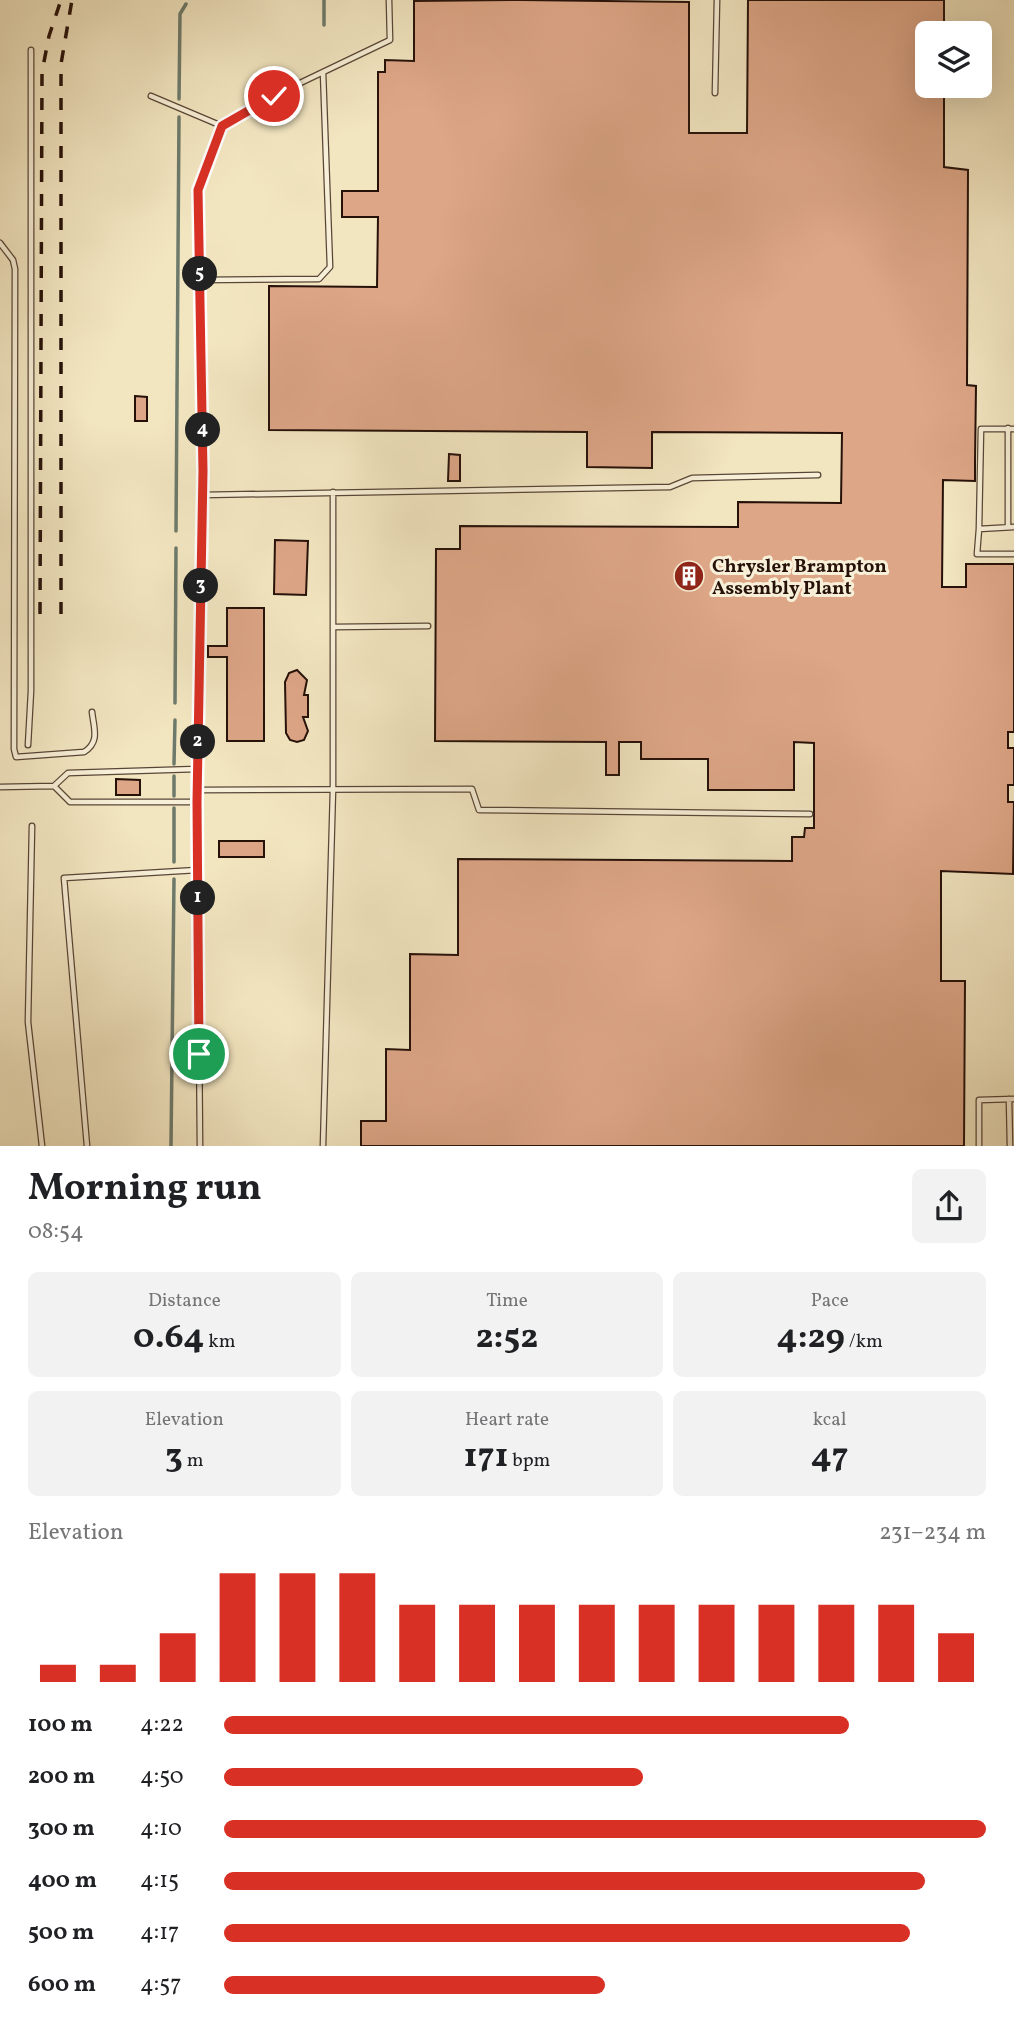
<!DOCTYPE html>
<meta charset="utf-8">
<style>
:root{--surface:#fff;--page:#f2f2f2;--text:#202124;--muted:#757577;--accent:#d93025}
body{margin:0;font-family:Vollkorn,serif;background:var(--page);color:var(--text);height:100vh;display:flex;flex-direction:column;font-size:26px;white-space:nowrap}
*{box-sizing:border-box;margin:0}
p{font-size:23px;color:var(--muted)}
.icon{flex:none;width:38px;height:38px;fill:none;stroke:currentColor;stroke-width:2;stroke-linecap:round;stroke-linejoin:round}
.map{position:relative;height:1146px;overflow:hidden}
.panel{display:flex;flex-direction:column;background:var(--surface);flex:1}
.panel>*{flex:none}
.tools{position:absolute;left:915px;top:21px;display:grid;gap:14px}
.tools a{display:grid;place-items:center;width:77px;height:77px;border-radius:10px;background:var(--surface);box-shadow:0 7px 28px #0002;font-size:35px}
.pin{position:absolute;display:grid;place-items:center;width:60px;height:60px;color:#fff;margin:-30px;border:4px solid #fff;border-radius:50%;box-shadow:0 2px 7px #0007}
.km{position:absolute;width:35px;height:35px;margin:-18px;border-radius:50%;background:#222;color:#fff;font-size:19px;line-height:35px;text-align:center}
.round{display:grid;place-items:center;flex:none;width:74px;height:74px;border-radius:10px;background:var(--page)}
.overview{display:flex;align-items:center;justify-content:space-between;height:119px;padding:0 28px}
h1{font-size:38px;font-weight:700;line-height:52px}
.stats{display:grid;grid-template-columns:repeat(3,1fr);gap:10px;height:119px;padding:7px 28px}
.stats div{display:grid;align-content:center;border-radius:10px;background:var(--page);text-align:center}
.stats b{font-size:35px;font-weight:700}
.stats small{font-size:19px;font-weight:400}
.stats p{font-size:19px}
.chart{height:196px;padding:14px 28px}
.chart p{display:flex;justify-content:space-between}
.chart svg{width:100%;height:126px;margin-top:7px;stroke:var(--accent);stroke-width:6}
ul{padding:0 28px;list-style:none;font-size:23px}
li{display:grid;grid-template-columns:112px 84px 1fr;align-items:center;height:52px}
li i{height:18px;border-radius:9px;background:var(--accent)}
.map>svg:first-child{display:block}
</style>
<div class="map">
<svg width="1014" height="1146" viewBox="0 0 1014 1146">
<rect width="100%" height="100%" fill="#f2e6c1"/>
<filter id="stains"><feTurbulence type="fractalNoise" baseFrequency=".00286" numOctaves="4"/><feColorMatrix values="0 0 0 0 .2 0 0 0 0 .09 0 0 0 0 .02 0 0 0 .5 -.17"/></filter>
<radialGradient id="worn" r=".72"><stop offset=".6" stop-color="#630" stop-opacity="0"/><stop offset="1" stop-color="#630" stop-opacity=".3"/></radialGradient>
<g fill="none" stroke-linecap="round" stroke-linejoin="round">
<path stroke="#6d7a6b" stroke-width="3.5" d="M324,0V25
M179,99L180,14L186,4
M176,531L179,117
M175,703L176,548
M174,764L175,720
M174,796V776
M174,862V808
M171,1146L174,879"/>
</g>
<path fill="#dda687" stroke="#261109" stroke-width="2" d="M521,0L689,2V133H747L748,0H944V33H928V86H944V167L968,170L967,385L976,386L975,462V481L943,480L942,587H966V564H1014V732H1008V748H1014V785H1008V802H1014L1013,874L941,871V981H965L964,1146H361V1121H386V1049L410,1050V954L458,955V859L792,861V837H804L805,828H814V743L794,742V790H708V759H641V742H619V775H606V742L435,741L436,549H460V526L738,527V502L841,503L842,433L652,432V468L587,467V432L269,430V286L377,287L378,217H342V191H378V72H385V60L414,61V1Z
M135,396L147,397V421H135Z
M449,454L460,455V481H448Z
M275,540L308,541L306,595L274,594Z
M227,608H264V741H227V657H208V646H227Z
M297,670L307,680L304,695H308V717H303L308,731L304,740L297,742L290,740L286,733L285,682L289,673Z
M116,779L140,780V795H116Z
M219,841H264V857H219Z"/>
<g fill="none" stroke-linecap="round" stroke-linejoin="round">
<g stroke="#594637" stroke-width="7">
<path id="service" d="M715,93L717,0
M151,96L222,126
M0,243L13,260L15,269L14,749L16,757L84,752C100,742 94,729 92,712
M200,280L319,279L330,267L323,72
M202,348L198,190L222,126L273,96L390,40L389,0
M1014,429H981L979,529L1014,527
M203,495L670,487L692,478L818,475
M1008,527V428
M979,529L977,554H1014
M333,627L428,626
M28,745L31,691V50
M54,786L70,802H197
M0,787L54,786L68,773L197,769
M200,790L472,789L479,810L810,814
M32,826L28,1022L42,1146
M1009,1099L1010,1146
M87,1146L64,878L197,870
M200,1146L197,802L203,471
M323,1146L333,789V492
M979,1146V1100L1014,1099"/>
</g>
<use href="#service" stroke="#f7efd7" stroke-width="4.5"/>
<path stroke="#261109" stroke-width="3.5" stroke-dasharray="12 12" stroke-linecap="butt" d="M40,614L42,72L49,36L61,0
M61,614V64L72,0"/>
<g stroke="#594637" stroke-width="7" stroke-linecap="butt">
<path id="service-bridge" d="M202,348L203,471"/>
</g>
<use href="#service-bridge" stroke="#f7efd7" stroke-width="4.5"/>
</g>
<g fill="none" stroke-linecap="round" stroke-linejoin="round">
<g stroke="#fff" stroke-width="14">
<path id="route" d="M199,1054L197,802L203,471L198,190L222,126L274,96"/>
</g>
<use href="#route" stroke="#d93025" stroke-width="9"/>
</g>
<defs>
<g id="building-disc" transform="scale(1.575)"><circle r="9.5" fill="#8f2418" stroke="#f7efd7"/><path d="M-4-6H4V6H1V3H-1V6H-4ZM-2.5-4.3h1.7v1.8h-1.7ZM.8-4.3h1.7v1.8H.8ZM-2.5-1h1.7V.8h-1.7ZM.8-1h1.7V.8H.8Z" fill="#fff"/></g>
</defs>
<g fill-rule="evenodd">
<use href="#building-disc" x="689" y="576"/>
</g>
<g text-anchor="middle" stroke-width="6" stroke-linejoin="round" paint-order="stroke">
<g font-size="19" font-weight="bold" fill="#261109" stroke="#f7efd7" text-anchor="start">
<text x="712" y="572">Chrysler Brampton<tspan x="712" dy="22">Assembly Plant</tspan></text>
</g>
</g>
<rect width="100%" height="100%" filter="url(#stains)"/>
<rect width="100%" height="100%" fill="url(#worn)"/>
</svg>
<div class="tools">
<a><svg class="icon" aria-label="layers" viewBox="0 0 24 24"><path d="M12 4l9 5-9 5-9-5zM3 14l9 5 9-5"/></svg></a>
</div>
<div class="pin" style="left:199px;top:1054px;background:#1e9e55"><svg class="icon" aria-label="arrive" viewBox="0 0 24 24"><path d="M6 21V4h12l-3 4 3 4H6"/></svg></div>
<div class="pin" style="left:274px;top:96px;background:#d93025"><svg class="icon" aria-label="check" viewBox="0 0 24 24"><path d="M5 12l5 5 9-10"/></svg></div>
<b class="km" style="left:198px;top:898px">1</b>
<b class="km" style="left:198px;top:742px">2</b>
<b class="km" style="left:201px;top:586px">3</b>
<b class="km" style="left:203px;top:430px">4</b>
<b class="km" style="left:200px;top:274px">5</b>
</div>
<section class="panel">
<div class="overview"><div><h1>Morning run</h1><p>08:54</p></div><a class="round"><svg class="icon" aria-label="share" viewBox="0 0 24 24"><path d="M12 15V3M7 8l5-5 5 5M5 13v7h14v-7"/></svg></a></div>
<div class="stats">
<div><p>Distance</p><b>0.64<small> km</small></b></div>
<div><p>Time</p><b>2:52</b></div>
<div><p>Pace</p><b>4:29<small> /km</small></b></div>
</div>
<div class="stats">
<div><p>Elevation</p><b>3<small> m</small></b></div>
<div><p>Heart rate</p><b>171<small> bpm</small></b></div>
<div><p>kcal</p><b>47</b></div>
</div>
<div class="chart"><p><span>Elevation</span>231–234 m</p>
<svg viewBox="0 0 160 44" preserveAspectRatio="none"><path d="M5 44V38M15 44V38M25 44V27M35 44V6M45 44V6M55 44V6M65 44V17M75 44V17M85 44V17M95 44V17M105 44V17M115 44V17M125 44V17M135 44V17M145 44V17M155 44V27"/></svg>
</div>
<ul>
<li><b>100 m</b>4:22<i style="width:82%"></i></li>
<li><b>200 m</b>4:50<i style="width:55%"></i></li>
<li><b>300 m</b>4:10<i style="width:100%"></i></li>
<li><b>400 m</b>4:15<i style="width:92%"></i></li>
<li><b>500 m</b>4:17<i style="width:90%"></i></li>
<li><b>600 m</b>4:57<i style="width:50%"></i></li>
</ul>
</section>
